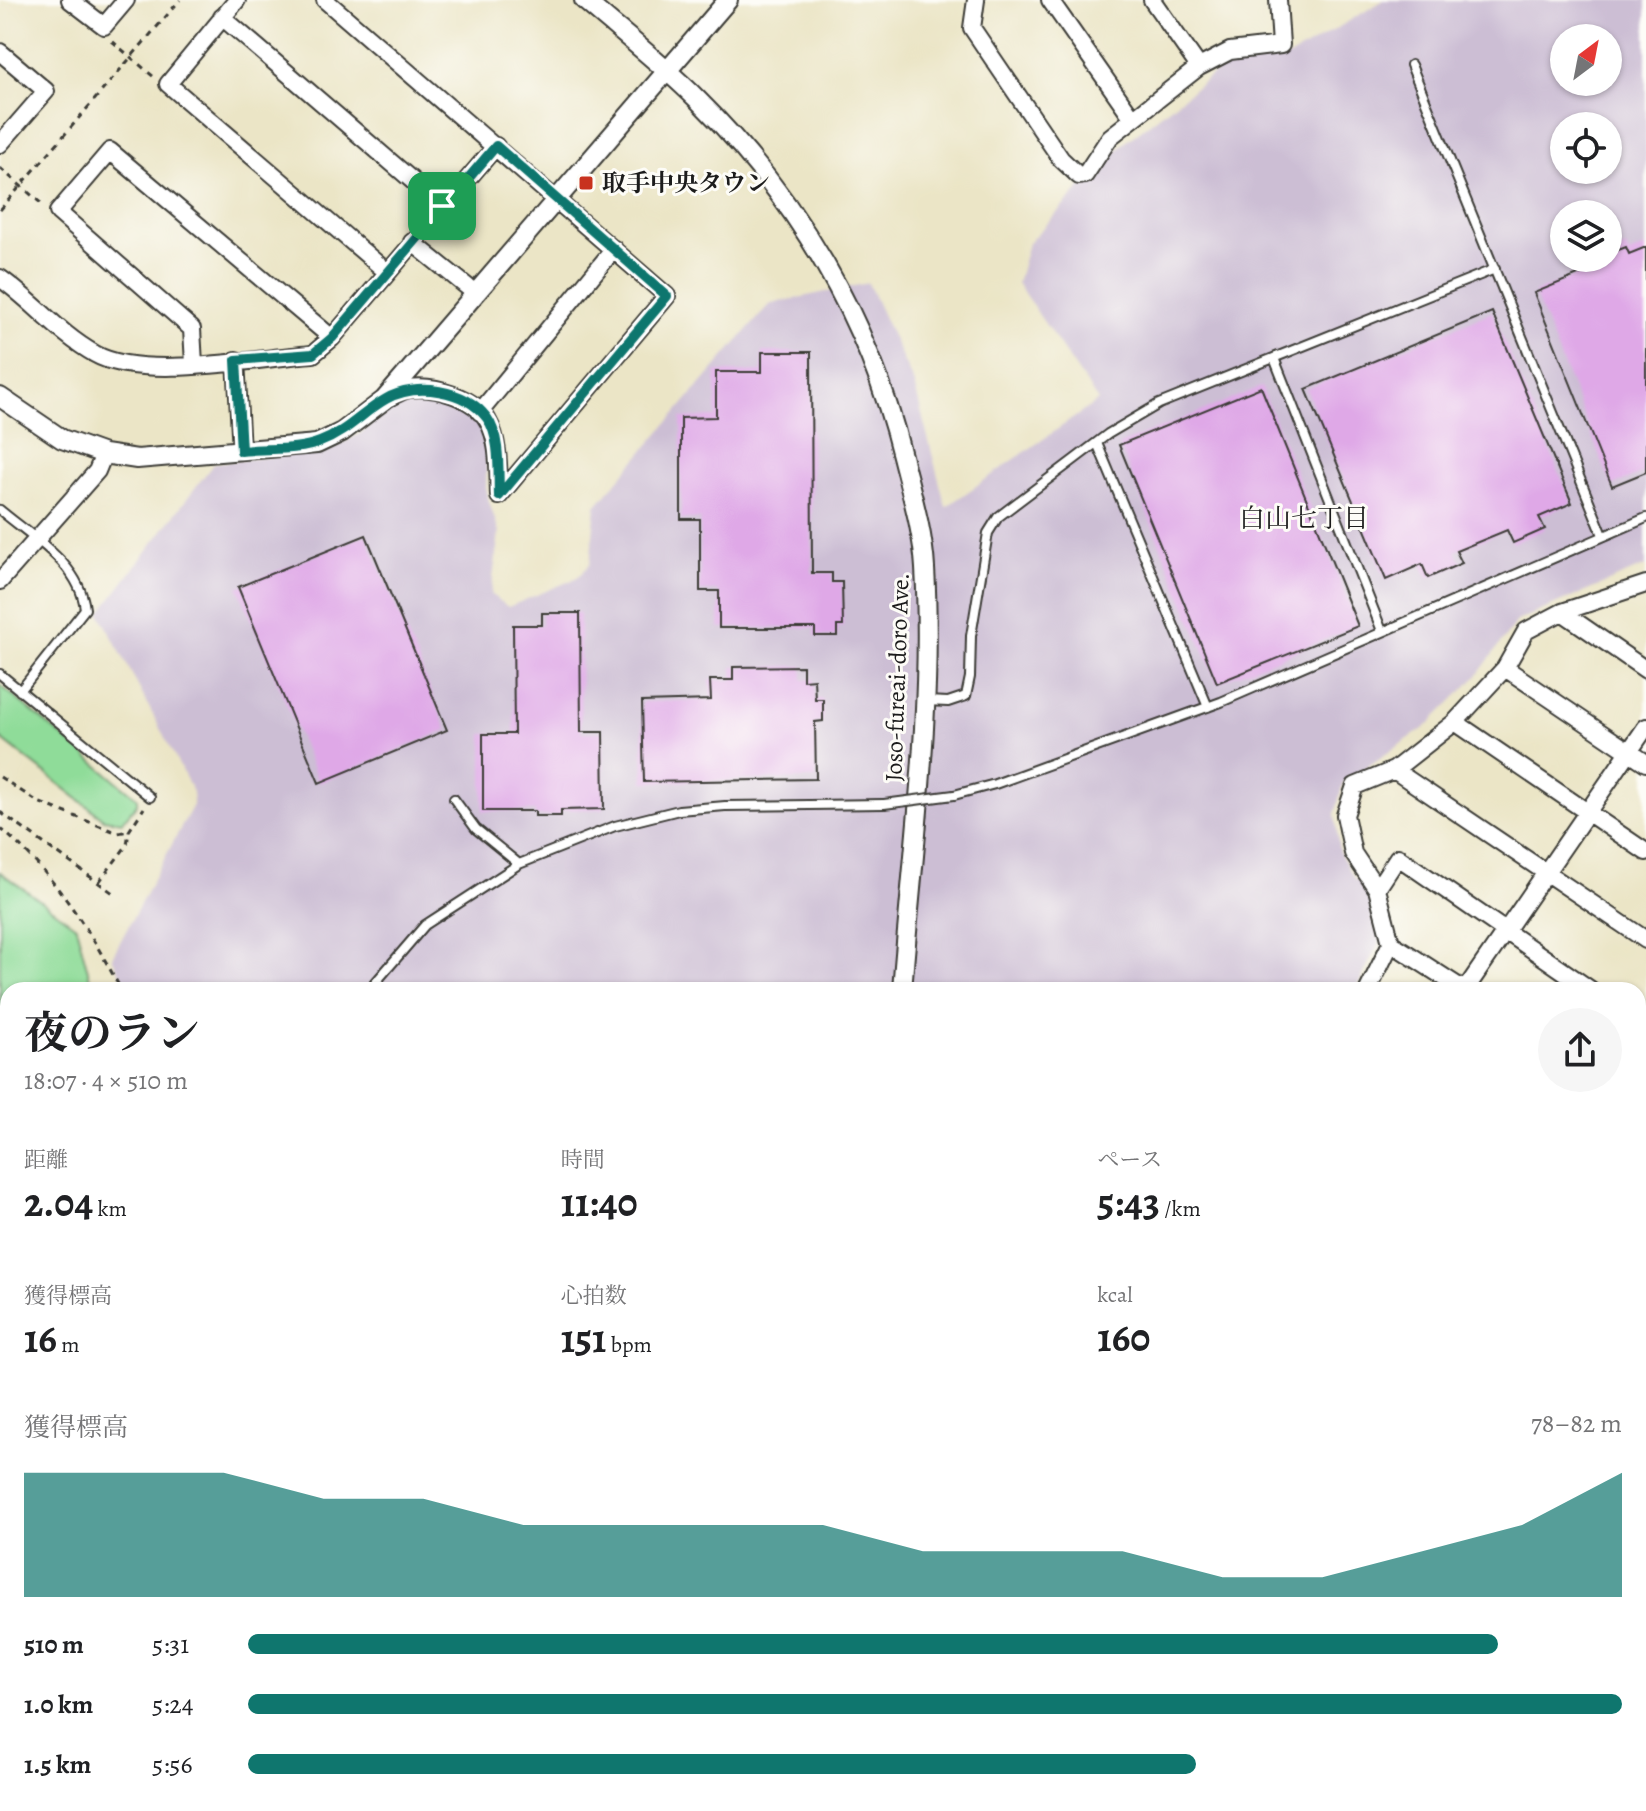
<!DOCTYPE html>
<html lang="ja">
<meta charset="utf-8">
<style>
:root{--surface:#fff;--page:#f6f6f6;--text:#202124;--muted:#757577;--accent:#0f766e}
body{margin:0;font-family:Alegreya,"Noto Serif JP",serif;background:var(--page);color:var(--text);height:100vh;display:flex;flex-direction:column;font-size:30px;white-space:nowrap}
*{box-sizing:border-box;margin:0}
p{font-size:26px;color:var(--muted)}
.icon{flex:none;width:44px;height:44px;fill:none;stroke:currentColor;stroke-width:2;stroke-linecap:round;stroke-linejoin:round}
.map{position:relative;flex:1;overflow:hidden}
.side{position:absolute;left:0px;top:982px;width:1646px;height:830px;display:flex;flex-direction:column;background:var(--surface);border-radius:24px 24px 0 0;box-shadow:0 2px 6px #0004}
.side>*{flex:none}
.needle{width:52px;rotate:32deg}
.fabs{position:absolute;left:1550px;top:24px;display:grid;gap:16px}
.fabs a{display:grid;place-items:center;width:72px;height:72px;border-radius:50%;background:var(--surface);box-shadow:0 2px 6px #0004;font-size:40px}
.pin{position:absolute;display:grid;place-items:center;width:68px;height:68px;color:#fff;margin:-34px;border-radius:16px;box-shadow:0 4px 12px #0006}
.round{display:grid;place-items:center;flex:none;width:84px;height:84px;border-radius:42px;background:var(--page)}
.summary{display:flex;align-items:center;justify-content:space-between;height:136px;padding:0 24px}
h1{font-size:44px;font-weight:700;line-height:60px}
.figures{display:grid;grid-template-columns:repeat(3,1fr);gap:12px;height:136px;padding:8px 24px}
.figures div{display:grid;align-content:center}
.figures b{font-size:40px;font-weight:700}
.figures small{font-size:22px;font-weight:400}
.figures p{font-size:22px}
.chart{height:224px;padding:16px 24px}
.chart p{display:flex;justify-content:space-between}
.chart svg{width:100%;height:144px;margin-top:8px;fill:var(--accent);opacity:.7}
ul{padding:0 24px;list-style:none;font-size:26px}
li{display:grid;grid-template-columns:128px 96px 1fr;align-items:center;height:60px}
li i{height:20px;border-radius:10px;background:var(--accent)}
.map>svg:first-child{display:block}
</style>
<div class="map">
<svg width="1646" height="1811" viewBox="0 0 1646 1811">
<rect width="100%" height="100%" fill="#fdfcf7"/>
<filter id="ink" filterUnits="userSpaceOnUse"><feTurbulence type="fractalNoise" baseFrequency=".0125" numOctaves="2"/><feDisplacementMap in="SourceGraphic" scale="16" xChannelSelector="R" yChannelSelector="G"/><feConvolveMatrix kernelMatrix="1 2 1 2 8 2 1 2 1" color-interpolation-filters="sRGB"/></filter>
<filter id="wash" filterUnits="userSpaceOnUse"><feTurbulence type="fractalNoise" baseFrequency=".006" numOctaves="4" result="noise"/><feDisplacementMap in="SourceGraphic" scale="32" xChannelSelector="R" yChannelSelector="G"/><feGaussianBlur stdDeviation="1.8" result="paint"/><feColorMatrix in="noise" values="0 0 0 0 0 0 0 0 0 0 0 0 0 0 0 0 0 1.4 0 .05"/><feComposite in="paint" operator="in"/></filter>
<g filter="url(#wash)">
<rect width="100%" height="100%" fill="#ebe5c6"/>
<path fill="#ccbed4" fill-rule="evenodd" d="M1384,0H1646V566L1517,621L1476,677L1426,727L1343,783L1335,814L1339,851L1354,878L1377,889L1383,934L1356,990H128L112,957L193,805V792L100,613L214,463L329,450L361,433L395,403L429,399L459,405L475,418L487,438L486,492L499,532L491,594L508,607L577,578L590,564L596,506L770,304L868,283L914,384L946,507L1098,401L1017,283L1028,243L1123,144L1231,60L1289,57ZM1564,38H1608V82H1564ZM1564,126H1608V170H1564ZM1564,214H1608V258H1564Z"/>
<path fill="#8fdc99" stroke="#567c5a" stroke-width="2" d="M0,685L137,798V804L122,822L104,819L0,738Z
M0,872L76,926L93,990H8V1804H496L501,1811H0Z"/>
<g id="blocks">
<path fill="#dfa8e7" d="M1626,247L1629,254L1646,247V472L1612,486L1534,293L1593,269L1590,258H1608V254Z
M1492,312L1572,503L1539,517L1545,529L1513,543L1507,530L1456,551L1462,563L1428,578L1422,564L1386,580L1306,389Z
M762,352H811L812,573H832V582H842L843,626H837V636H815V628H719V591H700V519H681V418L716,417V372H762Z
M1261,387L1358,626L1217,683L1119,445Z
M366,535L447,730L319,783L238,587Z
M542,613H580L581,732H603L604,809L561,810V816H535V811H483V734H514L513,625H542Z
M803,666V680L814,679L815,699H823V721L815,722L816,779L644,782L642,702L711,700L710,680H733V667Z"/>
</g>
</g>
<g filter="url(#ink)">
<use href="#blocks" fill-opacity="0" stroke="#3b3a36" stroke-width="2"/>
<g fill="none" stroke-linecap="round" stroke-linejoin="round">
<g stroke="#3b3a36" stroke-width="12">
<path id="service" d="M1411,65L1603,535
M1274,358L1382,631
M1097,443L1208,707
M0,510C33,538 80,564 85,609L20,691
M0,674L150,797
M926,701L948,702L966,696L970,677L971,636L988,533L998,517L1108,434L1159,404L1495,269
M954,795L995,784L1221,702L1646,518
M454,799L476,829L519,864
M369,990L425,925L519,864L615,826L679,810L725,806L884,804
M1638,1476L1646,1453
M1638,1622L1646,1659
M1638,1740L1646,1728
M1581,1811L1589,1804"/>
</g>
<g stroke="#3b3a36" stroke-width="20">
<path id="minor" d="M70,0L104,26L126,0
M237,0L168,84L387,272
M325,0L667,296L499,496
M976,0L972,28L1061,159L1079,176L1085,175L1110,137L1199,67L1230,51L1281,45L1278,0
M1050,0L1132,117
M1152,0L1199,67
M222,17L442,206
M0,52L46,91L0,144
M412,242L475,293
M0,278C33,301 59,334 95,354C142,381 257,358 313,354L332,338L496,146
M236,360L241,451
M194,364L192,329L58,212L110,151L332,338
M386,399C393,396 402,390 409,389C434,385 476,398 488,421C500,442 498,472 499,496
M480,412L614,249
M0,581L97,471L104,454
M1562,612L1646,670
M1505,668L1646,763
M1455,722L1646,852
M1394,770L1646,940
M1377,889L1398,857L1591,990
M1391,943L1464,990
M1368,990L1391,943L1377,889L1353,853L1345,815L1355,786L1394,770L1455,722L1505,668L1526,631L1562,612L1646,584
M1465,990L1646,727
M1638,1022L1646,1027
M1638,1109L1646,1115
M1638,1203L1646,1192
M769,1804L773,1811
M931,1804L941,1811
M1088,1804L1098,1811
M795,1811L800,1804
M905,1811L910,1804
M1174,1811L1178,1804"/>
</g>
<g stroke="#3b3a36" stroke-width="22">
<path id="tertiary" d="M584,0C622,33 662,64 697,99C797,198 869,320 902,456C911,492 923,531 925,568C933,708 913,850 902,990
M0,397L62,439L104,454L137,459L317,444L342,432L384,400L728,0
M1638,1297L1646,1285
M1383,1804L1387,1811
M1286,1811L1291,1804"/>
</g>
<path stroke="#3b3a36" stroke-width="3" stroke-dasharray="6 6" stroke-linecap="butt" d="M112,41L155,78
M0,168L43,205
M0,210L180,0
M0,777L38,802L118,833L129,831
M0,812L113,893
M0,828C52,872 90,929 121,990
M99,882L127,845L129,831L144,808
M0,1689L8,1678
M236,1804L240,1811
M577,1804L582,1811"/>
<use href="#service" stroke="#fff" stroke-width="8"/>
<use href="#minor" stroke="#fff" stroke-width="16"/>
<use href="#tertiary" stroke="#fff" stroke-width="18"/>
<g stroke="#3b3a36" stroke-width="12" stroke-linecap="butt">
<path id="service-bridge" d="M884,804L954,795"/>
</g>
<use href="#service-bridge" stroke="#fff" stroke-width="8"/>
</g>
</g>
<g fill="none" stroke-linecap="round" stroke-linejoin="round" filter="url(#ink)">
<g stroke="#fff" stroke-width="16">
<path id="route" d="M496,146L667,296L499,496C498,472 501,437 487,418C465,389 416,382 386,399C363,412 347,432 320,442C298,451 266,448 241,451L236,360L313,354L332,338Z"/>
</g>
<use href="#route" stroke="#0f766e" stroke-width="10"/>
</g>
<rect fill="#c8321e" stroke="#fdfcf7" stroke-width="3" x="578" y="175" width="16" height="16" rx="4"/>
<g text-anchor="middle" stroke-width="6" stroke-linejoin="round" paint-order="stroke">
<g font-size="24" font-weight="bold" fill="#1c1c1c" stroke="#fdfcf7" text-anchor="start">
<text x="602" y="191">取手中央タウン</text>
</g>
<g font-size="24" fill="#1c1c1c" stroke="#fdfcf7">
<text transform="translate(897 677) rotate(-88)" y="8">Joso-fureai-doro Ave.</text>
</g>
<g font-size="26" fill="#1c1c1c" stroke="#fdfcf7">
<text x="1304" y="527">白山七丁目</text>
</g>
</g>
</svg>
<div class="fabs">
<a><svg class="needle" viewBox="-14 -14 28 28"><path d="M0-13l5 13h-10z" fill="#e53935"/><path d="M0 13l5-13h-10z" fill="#757577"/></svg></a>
<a><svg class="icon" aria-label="locate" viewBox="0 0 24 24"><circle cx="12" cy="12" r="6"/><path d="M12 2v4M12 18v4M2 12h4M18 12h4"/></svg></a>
<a><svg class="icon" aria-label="layers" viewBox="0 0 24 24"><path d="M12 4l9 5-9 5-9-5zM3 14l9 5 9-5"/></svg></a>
</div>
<div class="pin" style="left:442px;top:206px;background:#1e9e55"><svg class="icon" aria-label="arrive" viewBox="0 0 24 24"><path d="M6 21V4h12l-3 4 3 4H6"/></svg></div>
<section class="side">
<div class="summary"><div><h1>夜のラン</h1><p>18:07 · 4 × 510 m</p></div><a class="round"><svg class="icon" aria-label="share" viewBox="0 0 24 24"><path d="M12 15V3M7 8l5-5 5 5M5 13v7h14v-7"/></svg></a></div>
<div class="figures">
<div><p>距離</p><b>2.04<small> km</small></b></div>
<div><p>時間</p><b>11:40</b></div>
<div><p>ペース</p><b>5:43<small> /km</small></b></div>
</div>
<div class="figures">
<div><p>獲得標高</p><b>16<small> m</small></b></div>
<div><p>心拍数</p><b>151<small> bpm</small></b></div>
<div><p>kcal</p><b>160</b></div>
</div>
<div class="chart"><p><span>獲得標高</span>78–82 m</p>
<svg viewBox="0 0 160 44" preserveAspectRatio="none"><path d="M0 44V6L10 6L20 6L30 14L40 14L50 22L60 22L70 22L80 22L90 30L100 30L110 30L120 38L130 38L140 30L150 22L160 6V44z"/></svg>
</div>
<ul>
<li><b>510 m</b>5:31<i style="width:91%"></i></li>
<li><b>1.0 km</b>5:24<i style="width:100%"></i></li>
<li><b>1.5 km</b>5:56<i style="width:69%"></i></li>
</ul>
</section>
</div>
